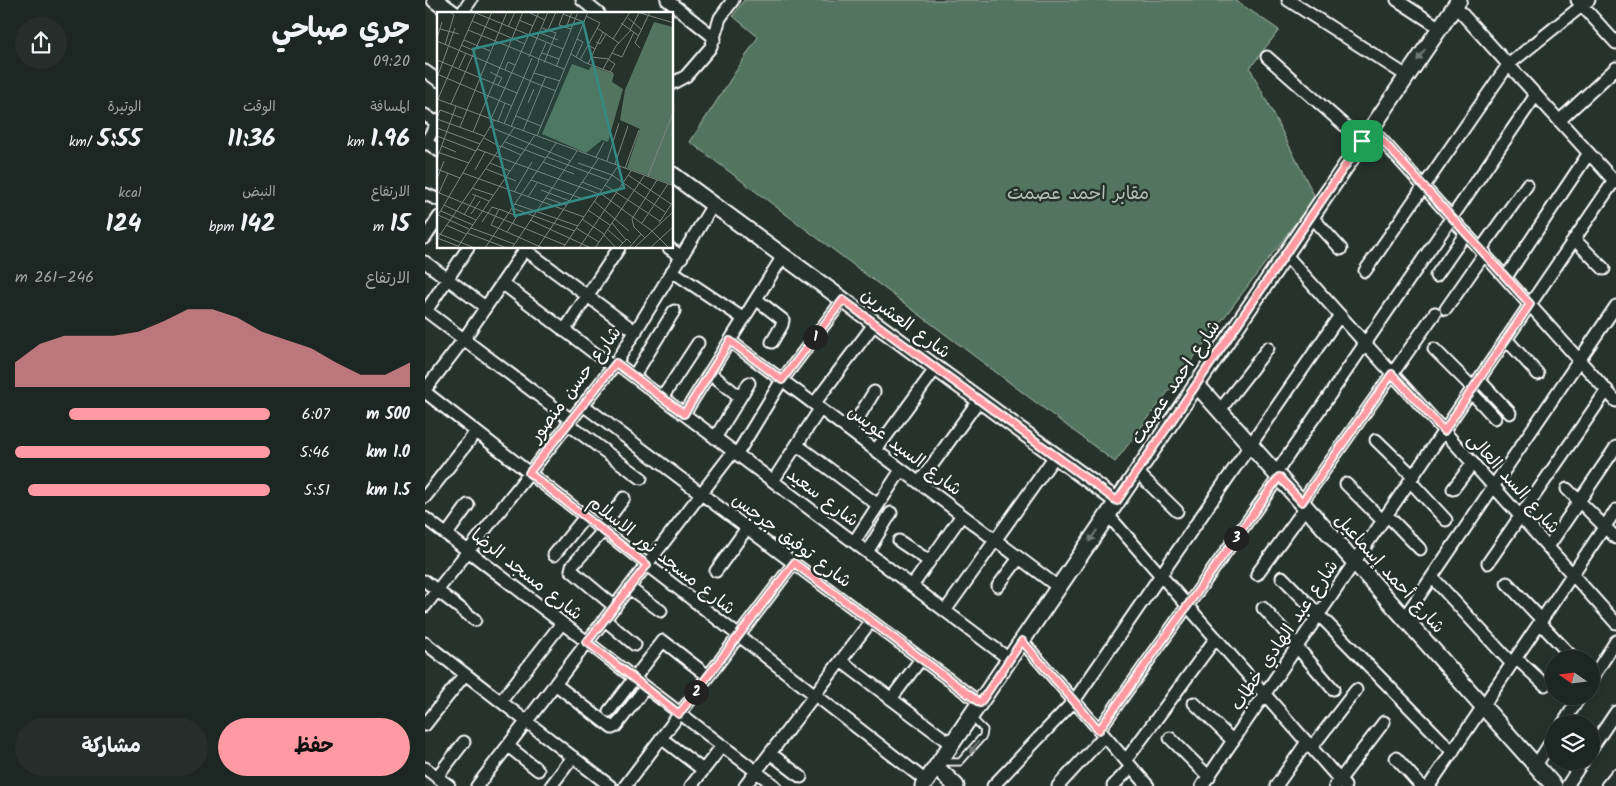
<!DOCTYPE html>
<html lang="ar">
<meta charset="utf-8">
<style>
:root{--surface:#1c2622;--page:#252e2a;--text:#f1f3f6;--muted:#a0a5a5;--line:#3a4340;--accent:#ff9aa2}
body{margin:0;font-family:Kalam,"Playpen Sans Arabic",sans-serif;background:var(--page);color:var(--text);direction:rtl;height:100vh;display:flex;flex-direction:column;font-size:19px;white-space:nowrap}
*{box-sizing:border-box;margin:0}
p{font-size:16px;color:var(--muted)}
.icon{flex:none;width:28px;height:28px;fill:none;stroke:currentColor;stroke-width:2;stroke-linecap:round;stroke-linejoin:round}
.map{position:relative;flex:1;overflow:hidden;direction:ltr}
.panel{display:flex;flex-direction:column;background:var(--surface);width:425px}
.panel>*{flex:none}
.needle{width:32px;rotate:284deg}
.tools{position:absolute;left:1120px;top:650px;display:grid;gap:10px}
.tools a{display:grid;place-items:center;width:55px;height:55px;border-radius:50%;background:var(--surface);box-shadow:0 2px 12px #0003,0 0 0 1px var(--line);font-size:25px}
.pin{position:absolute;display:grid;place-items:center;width:42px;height:42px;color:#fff;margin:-21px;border-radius:10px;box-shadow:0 2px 8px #0006}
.km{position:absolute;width:25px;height:25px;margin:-12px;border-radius:50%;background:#222;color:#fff;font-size:14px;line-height:25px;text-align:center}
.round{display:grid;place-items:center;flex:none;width:52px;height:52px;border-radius:26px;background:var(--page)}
.head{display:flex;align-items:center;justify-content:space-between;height:85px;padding:0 15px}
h1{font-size:28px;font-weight:700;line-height:38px}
.stats{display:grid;grid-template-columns:repeat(3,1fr);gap:8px;height:85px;padding:5px 15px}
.stats div{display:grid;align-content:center}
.stats b{font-size:25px;font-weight:700}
.stats small{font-size:14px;font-weight:400}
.stats p{font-size:14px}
.chart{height:140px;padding:10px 15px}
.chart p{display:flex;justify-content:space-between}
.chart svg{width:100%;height:90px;margin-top:5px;fill:var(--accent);opacity:.7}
.action{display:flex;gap:10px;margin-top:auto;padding:10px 15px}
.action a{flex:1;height:58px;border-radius:30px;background:var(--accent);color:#111;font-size:20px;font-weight:700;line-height:58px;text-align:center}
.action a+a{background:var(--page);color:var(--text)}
ul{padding:0 15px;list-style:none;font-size:16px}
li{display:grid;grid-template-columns:80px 60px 1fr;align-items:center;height:38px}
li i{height:12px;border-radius:6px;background:var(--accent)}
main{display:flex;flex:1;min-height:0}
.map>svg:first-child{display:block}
</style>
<main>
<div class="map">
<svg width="1191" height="786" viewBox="0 0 1191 786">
<rect width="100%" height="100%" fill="#26332d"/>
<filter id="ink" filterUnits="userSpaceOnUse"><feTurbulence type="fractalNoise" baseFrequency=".02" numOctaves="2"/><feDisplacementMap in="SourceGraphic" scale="10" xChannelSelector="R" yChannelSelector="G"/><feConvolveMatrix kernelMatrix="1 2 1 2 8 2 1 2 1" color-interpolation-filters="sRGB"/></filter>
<g filter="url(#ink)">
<path fill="#53745e" stroke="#a9baae" d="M319,0H810L854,30L825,68L890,197L690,462L265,142L333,37L308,16Z"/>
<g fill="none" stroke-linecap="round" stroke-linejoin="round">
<g stroke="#fff" stroke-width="9">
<path id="lane" d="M517,760L522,762H535L558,736L559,730L547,718"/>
</g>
<g stroke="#fff" stroke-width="15">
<path id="street" d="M157,0L174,14
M242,0L290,38
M863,0L982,76
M972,0L1015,28
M1152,0L1191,43
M1030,6L1191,183
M36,14L46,0
M842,57L937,141
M0,71L14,81
M248,83L261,76L286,47L295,18L308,0
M0,115L12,123
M1134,121L1191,68
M946,128L1191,401
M1,142L14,151
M0,144L14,120
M0,194L14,200
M886,216L916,249
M0,238L14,217
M1149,239L1179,269
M98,248L211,332
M244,248L257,257
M1056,249L1102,185
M860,254L1191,623
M0,262L60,307
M247,271L319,319
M940,271L1083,65L1164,0
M1011,276L1041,233
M1081,277L1164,153
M77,283L188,367
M331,299L358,320L357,325L347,342
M1021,309L1060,253
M0,310L146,420
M1,311L43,248
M139,331L194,248
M1081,339L1113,374
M305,341L633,587
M1009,349L1048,388
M191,363L584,659
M285,373L315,397
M209,376L249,311
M1054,380L1085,413
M0,390L39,339L101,248
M0,392L501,781
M1046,392L1070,418
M237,398L273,343
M389,404L450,323
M158,405L555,703
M795,410L843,348
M259,414L358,256
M143,424L216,478
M425,431L449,392
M290,438L324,383
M951,440L988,476
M372,445L453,505
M451,450L511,368
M312,454L357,380L418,300
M712,472L752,511
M851,473L1111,95
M348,481L395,409
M985,481L1021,520
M494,483L554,400
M921,484L958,521
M1028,489L1048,463
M1142,489L1191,538
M0,497L51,432
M877,502L1010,313
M683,515L920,786
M962,515L995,549
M0,518L350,786
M176,529L199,498
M178,531L147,566L146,570L190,607
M22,534L43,505
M474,541L504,561
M429,542L476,470
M1123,547L1191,447
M442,552L466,513
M129,555L160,517
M1063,563L1182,390
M291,571L322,528
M832,574L881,507
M857,577L1028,752
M1007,577L1087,664
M0,581L50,620
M1082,583L1117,620
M487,586L537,515
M573,586L594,558
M204,588L236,611
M0,606L191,363L288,205
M838,608L873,646
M520,611L630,456
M979,618L1191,306
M180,620L210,645
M1115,623L1149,659
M597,641L723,786
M0,643L185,786
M872,647L908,689
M1091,658L1120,685
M416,661L526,744
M1166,680L1191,641
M130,684L187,728L191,726L220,688
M466,699L496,659
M76,701L137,623
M769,703L808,741
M184,711L238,641L283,676
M1138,724L1155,696
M0,725L40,674
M674,730L854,477
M236,738L278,770
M745,738L784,777
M83,746L113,770
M887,747L931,690
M1166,749L1191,712
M345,753L376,777
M971,758L996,786
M701,760L791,638
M1111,765L1129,737
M0,768L24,786
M12,777L39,742
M52,786L308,452
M126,786L148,757
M200,786L369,563
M266,786L297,746
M320,786L446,621
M568,786L649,701L915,315
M633,786L679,736
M688,786L706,767
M777,786L1189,181
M851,786L882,742
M910,786L959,722
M1004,786L1191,510
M1142,786L1158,761
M1182,786L1191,775"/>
</g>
<g stroke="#fff" stroke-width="19">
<path id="secondary" d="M10,0L29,14
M248,175L692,501
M771,384L1129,786
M511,767L531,786
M498,786L1034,0"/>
</g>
<use href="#lane" stroke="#26332d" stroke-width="5.5"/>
<use href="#street" stroke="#26332d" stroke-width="11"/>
<use href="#secondary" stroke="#26332d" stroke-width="15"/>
</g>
<defs><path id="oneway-solid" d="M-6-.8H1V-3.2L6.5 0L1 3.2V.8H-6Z" transform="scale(1.25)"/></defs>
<g fill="#727a76">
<use href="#oneway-solid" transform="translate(996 55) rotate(124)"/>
<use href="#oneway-solid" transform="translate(668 536) rotate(124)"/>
<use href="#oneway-solid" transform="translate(549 747) rotate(128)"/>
</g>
</g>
<g fill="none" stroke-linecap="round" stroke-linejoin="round" filter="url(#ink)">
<g stroke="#fff" stroke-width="10">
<path id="route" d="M946,128L1105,304L1019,431L967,374L877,502L854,477L674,730L597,641L555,703L369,563L254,714L162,642L222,565L104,473L191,363L259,414L305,341L357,380L418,300L692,501Z"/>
</g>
<use href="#route" stroke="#ff9aa2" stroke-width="6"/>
</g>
<g text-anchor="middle" stroke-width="5" stroke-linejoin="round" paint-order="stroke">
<g font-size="18" fill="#b2c0b7" stroke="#26332d">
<text x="653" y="199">مقابر احمد عصمت</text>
</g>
<g font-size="18" fill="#fff" stroke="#26332d">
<text transform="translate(481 323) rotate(36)" y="6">شارع العشرين</text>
<text transform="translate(750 382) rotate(-56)" y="6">شارع احمد عصمت</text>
<text transform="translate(150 384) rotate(-53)" y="6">شارع حسن منصور</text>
<text transform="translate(480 450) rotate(37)" y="6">شارع السيد عويس</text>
<text transform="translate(1089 483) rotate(48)" y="6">شارع السد العالى</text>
<text transform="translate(398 497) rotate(37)" y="6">شارع سعيد</text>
<text transform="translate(367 540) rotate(37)" y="6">شارع توفيق جرجس</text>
<text transform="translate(237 555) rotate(38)" y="6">شارع مسجد نور الاسلام</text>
<text transform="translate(965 573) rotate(48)" y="6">شارع أحمد إسماعيل</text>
<text transform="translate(102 574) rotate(38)" y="6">شارع مسجد الرضا</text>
<text transform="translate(859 635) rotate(-56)" y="6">شارع عبد الهادي خطاب</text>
</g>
</g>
<g transform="translate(12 12)">
<rect width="236" height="236" fill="#26332d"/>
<path d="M217,10L236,15V173L190,156L203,117L183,108L188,78ZM135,52L152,58L154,54L177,62L175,70L186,77L171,130L165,128L149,141L105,122Z" fill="#53745e"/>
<path fill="none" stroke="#7d8581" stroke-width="1" d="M91,0L108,8M127,0L122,13L134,17M200,0L237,11M39,1L126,37M126,2L147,10M191,6L205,18M82,8L96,14M35,9L88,32M184,11L202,24M71,15L78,0M105,16L119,21L107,51M129,16L135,0M160,16L182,31M3,17L22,22M31,18L127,57M111,18L119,0M193,18L202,1M103,21L121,28M0,26L5,10M176,27L193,0M27,28L53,39M0,29L94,69M159,30L163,32L169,22M8,33L17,3L13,0M24,33L38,39M151,33L158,37L151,52M203,36L198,31L213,0M158,37L166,20M105,41L122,47M175,41L185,45L197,20M134,42L149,51L176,61M92,45L111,0M139,45L146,30L140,27M154,45L172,47M0,48L80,81M143,48L163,11L149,4M172,48L178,52L173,60M101,49L109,31M119,55L141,0M22,56L29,41M166,57L179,34L194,18M68,58L71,50L78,53M53,60L65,66L61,73M97,61L123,69M0,62L75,94M1,63L18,16M93,69L119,79M0,87L237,174M1,87L39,0M91,91L97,77M14,92L55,0M79,104L104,114M0,107L47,124M0,107L3,98L25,106M54,107L102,0M61,109L68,91M67,112L95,46M23,115L70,0M53,115L134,149M74,115L102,49M0,116L43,132M86,119L109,64M36,120L86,0M0,124L39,139M100,124L151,0M47,126L64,135M68,130L109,146M5,134L19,140M64,134L84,143M40,137L162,182M0,140L32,151M110,145L171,168M159,145L167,130M0,147L19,94M170,149L182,111M106,150L137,162M53,151L73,159M141,151L175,163L228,200M178,152L191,114M188,156L202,118M0,157L23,166M49,157L79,169M38,158L48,140M26,161L147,205M191,163L234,192M211,164L237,98M0,167L7,149M94,168L146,187M145,170L165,178M168,173L223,209M35,176L56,183M104,178L133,189M0,180L128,233M77,180L95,150M2,181L11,161M163,181L215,219L232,236M35,182L52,189M91,185L100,171M109,186L129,193M157,189L192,219M78,192L141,214M7,193L39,208M75,196L138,219M151,198L173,213M4,199L36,213M34,202L43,189M1,203L32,217M27,203L39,183M0,205L57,108M145,207L167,222M93,208L154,236M45,210L55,195L61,197M175,211L189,228M205,211L231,172M222,211L237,188M9,213L29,222M34,216L56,224M139,216L162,230M171,218L186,231M70,220L80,204L62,197L54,213L106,236M0,221L38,236M30,221L70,236M167,223L179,236M56,224L77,232M0,226L21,234M208,226L197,215L195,207L220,168M0,227L77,116M101,235L161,147M20,236L98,123M48,236L119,131M75,236L140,139M126,236L181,154M142,236L194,159M158,236L207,164M181,236L190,227L194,231M192,236L204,222M197,236L237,199M213,236L237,214"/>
<path fill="#338b84" fill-opacity="0.15" stroke="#338b84" stroke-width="2.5" d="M146,10L187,176L78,204L36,37Z"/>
<rect width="236" height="236" fill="none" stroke="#fff" stroke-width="2.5"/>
</g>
</svg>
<div class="tools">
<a><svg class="needle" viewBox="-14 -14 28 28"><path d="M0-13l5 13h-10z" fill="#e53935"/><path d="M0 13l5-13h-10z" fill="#a0a5a5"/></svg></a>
<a><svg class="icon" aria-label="layers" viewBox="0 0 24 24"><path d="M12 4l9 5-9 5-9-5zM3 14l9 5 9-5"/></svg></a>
</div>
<div class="pin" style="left:937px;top:141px;background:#1e9e55"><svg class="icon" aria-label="arrive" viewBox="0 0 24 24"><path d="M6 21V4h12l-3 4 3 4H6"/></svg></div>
<b class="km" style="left:390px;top:337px">1</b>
<b class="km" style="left:271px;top:692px">2</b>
<b class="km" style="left:811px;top:538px">3</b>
</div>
<section class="panel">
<div class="head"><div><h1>جري صباحي</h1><p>09:20</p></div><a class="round"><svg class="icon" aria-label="share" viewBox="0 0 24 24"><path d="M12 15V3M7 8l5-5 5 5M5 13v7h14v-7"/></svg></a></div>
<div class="stats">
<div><p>المسافة</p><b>1.96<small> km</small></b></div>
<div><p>الوقت</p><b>11:36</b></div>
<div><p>الوتيرة</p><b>5:55<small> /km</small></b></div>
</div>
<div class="stats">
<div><p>الارتفاع</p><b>15<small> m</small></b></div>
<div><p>النبض</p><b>142<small> bpm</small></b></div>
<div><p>kcal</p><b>124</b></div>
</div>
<div class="chart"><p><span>الارتفاع</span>246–261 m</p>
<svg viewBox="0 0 160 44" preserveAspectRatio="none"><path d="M0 44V32L10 23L20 19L30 19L40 19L50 17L60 12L70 6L80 6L90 10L100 17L110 21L120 25L130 32L140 38L150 38L160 32V44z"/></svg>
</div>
<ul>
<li><b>500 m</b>6:07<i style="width:79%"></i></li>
<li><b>1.0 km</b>5:46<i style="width:100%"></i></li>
<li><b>1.5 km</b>5:51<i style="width:95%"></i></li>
</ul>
<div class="action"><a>حفظ</a><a>مشاركة</a></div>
</section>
</main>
